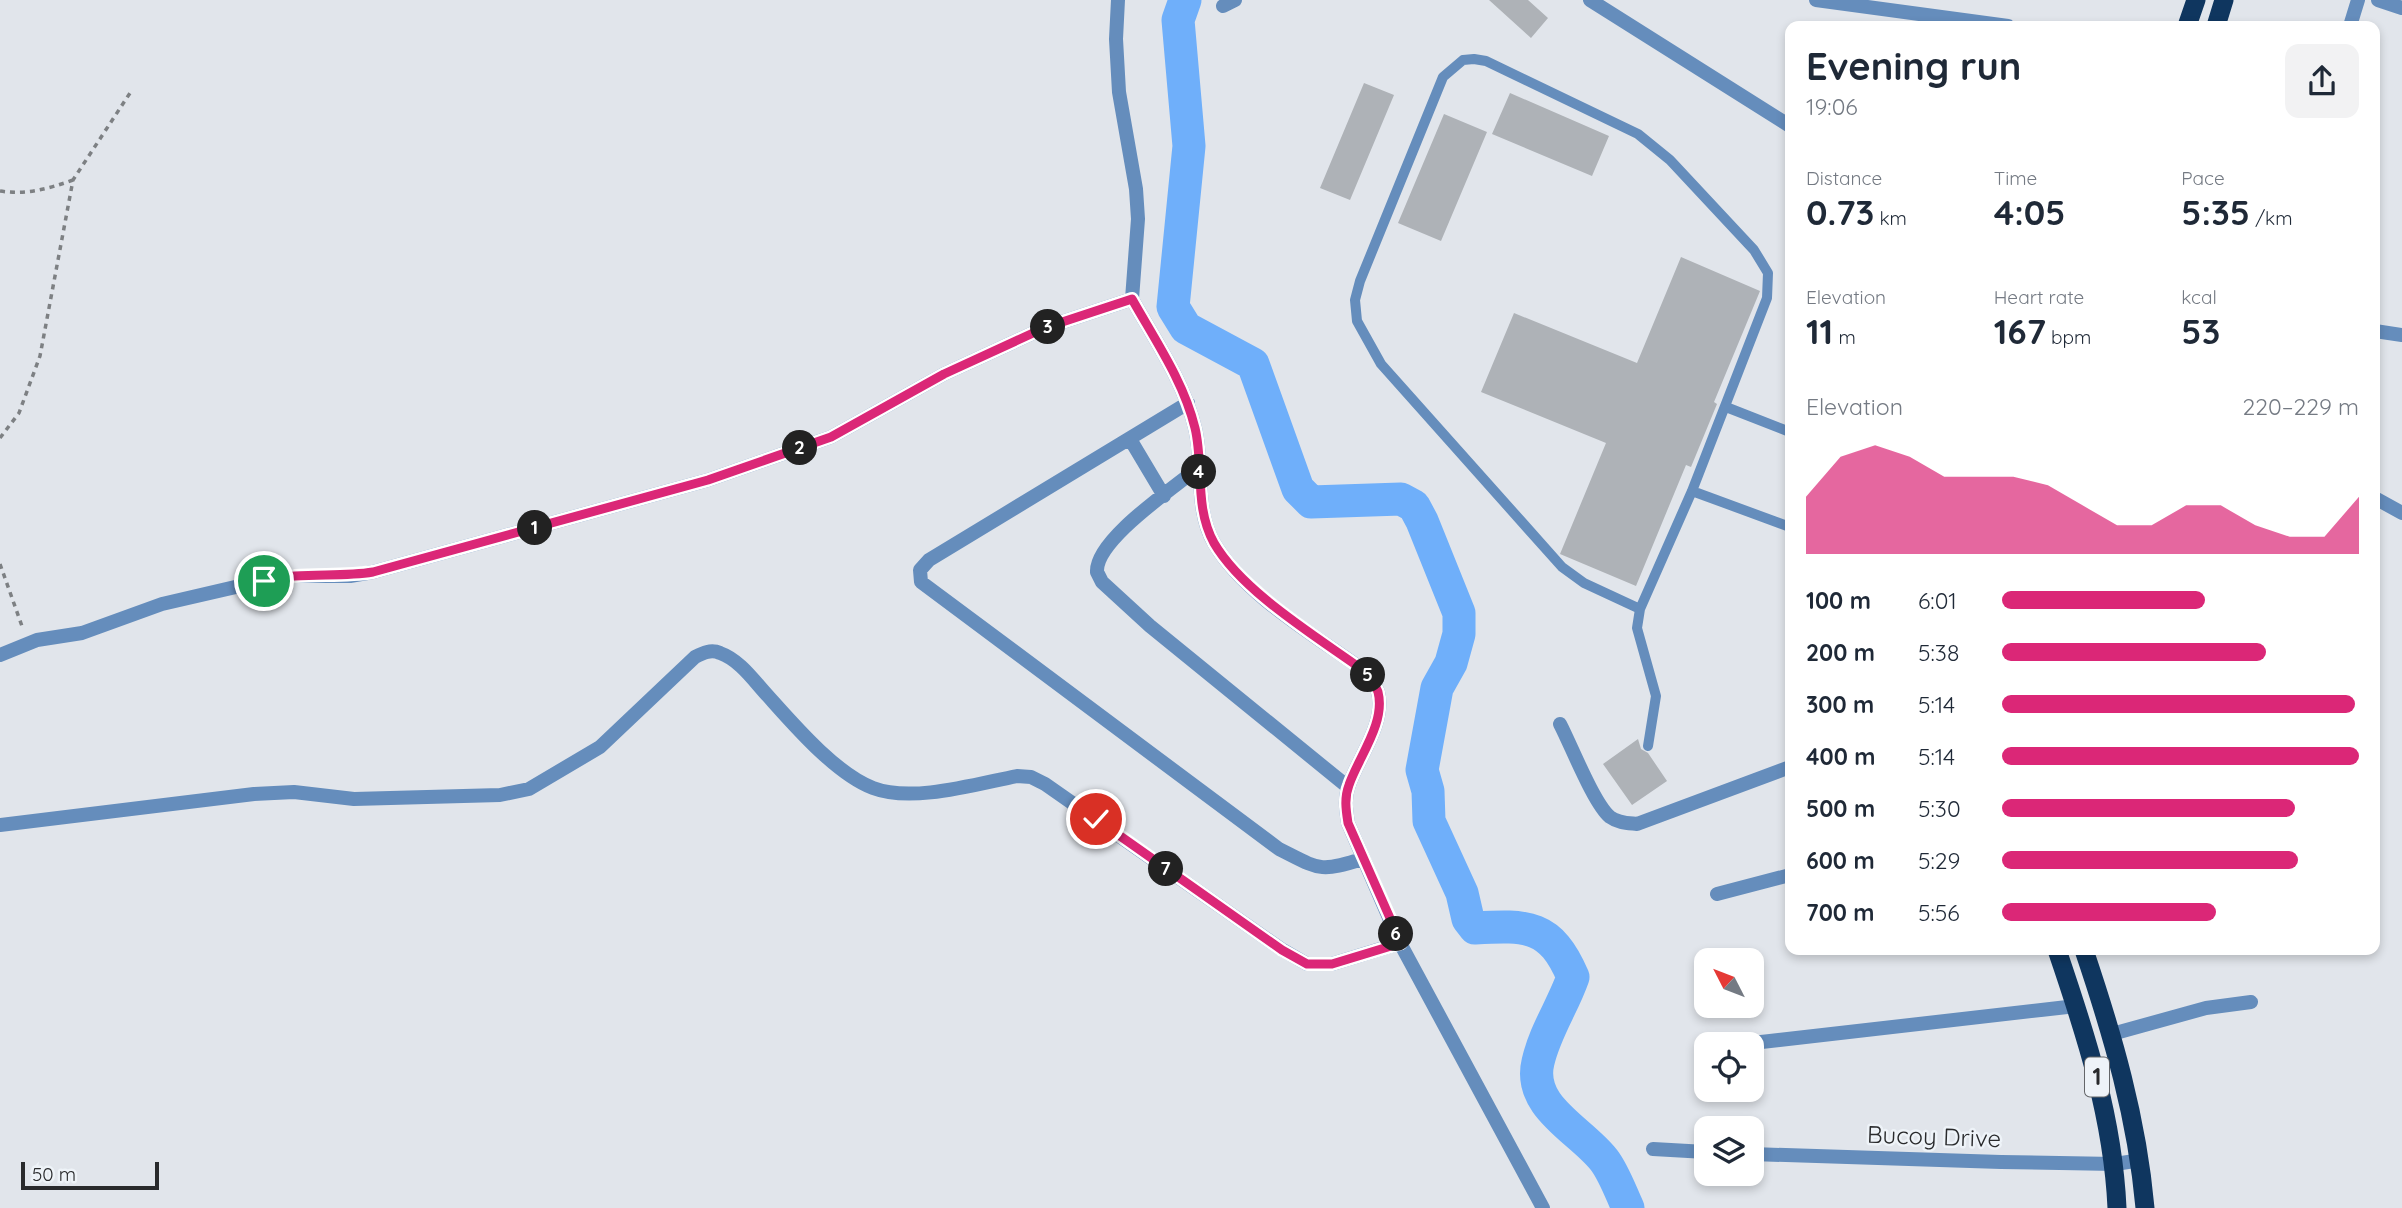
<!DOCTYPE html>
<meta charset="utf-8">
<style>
:root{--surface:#fff;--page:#f2f2f3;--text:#1f2937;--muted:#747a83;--accent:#db2777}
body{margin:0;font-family:Quicksand,sans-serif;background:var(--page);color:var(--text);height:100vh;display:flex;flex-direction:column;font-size:26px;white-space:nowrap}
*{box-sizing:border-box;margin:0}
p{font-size:23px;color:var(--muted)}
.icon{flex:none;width:38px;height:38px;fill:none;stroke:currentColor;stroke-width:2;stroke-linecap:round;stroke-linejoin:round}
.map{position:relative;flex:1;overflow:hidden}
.side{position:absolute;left:1785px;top:21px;width:595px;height:934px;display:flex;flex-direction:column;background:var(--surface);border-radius:14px;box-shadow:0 4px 10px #0003}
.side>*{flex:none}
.needle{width:46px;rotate:312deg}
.fabs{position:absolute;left:1694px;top:948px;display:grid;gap:14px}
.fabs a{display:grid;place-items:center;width:70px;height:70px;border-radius:14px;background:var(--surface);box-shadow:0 4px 10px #0003;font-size:35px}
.scale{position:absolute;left:21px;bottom:18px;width:138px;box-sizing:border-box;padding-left:7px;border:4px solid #292a2c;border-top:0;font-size:19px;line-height:24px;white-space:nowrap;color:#292a2c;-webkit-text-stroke:5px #eef3f8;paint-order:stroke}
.pin{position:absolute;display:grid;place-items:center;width:60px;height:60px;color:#fff;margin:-30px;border:4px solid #fff;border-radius:50%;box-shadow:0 2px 7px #0007}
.km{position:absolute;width:35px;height:35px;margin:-18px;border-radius:50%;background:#222;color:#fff;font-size:19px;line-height:35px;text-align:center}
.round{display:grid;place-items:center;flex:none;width:74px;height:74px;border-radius:14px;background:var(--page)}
.headline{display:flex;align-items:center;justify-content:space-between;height:119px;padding:0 21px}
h1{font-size:38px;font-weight:800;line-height:52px}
.figures{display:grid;grid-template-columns:repeat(3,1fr);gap:10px;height:119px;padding:7px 21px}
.figures div{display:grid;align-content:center}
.figures b{font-size:35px;font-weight:800}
.figures small{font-size:19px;font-weight:400}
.figures p{font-size:19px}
.chart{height:196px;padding:14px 21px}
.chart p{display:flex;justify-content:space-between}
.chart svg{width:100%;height:126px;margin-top:7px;fill:var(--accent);opacity:.7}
ul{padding:0 21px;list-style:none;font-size:23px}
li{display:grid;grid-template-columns:112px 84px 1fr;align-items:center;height:52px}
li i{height:18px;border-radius:9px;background:var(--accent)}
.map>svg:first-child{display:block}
</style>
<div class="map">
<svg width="2402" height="1208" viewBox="0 0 2402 1208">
<rect width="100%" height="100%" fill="#e1e5eb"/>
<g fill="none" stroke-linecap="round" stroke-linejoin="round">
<path stroke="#6faffa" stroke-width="33" d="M1185,0L1178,20L1189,146L1173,307L1186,328L1253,364L1298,489L1311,502L1401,499L1414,506L1422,521L1459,613V634L1451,663L1437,688L1422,770L1428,791L1429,821L1462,893L1468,919L1475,928C1528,925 1551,925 1573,977C1563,1006 1545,1031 1538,1062C1527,1107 1581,1130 1604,1160C1614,1173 1621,1193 1628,1208"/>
</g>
<path fill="#aeb2b7" d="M1489,0H1528L1548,18L1531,38Z
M1364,83L1394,95L1350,200L1320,188Z
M1510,93L1609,136L1592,176L1492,134Z
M1444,114L1487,132L1441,241L1398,223Z
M1681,257L1760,291L1714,402L1717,404L1691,467L1686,465L1636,586L1560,554L1606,443L1481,392L1514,313L1637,363Z
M1638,739L1641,749L1648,753L1667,781L1632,805L1603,764Z"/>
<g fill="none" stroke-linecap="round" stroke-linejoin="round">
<path stroke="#7d8083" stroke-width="3.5" stroke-dasharray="5 5" stroke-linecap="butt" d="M0,191C26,195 48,189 73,180
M0,438L19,413L40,356L73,180L130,93
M0,564L23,629"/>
<path stroke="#658dbc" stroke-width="10" d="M1474,59L1486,61L1638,134L1670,160L1754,250L1768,273L1767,298L1692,491L1640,609L1584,583L1562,567L1381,364L1357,321L1355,300L1360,281L1443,77L1463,60Z
M1726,407L1790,432
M1692,491L1790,527
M1640,609L1637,628L1656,696L1648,746"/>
<path stroke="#658dbc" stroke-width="14" d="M1118,0L1116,39L1119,92L1136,189L1138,219L1132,299
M1590,0L1790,126
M1816,0L2008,26
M2378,0L2402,8
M1223,6L1235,0
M2350,26L2358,0
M2375,331L2402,335
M1188,403L929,560L920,570L921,582L1279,849C1319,869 1319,873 1362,859
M1130,439L1164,496
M1199,467C1174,488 1095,540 1097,572L1102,582L1150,626L1348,787
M2375,498L2402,513
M0,655L37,640L82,633L162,604L283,576H350L373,572L708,480L831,437L944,374L1044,328L1132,299C1155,340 1184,382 1195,428C1204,465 1194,508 1214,543C1245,596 1318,637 1367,673C1370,679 1376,686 1378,692C1386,723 1358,758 1349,785C1344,798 1346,810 1348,823L1400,943L1543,1208
M1560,724C1571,745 1594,804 1610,817C1618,823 1628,823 1637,824L1790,767
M0,825L254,794L294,792L354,799L500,795L529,789L600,747L695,657C703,653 711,649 720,653C740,660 754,681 768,696C794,725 836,774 873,788C912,803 976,784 1017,776L1031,777L1045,784L1281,949L1307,964H1332L1400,943
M1717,894L1790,875
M2112,1034L2206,1008L2251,1002
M1735,1045L2076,1006
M1653,1149L1706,1152
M1752,1154L2001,1162L2115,1164L2141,1160"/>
<path stroke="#0f365f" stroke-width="19" d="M2187,26L2196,0
M2216,26L2224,0
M2057,950C2086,1035 2113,1118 2117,1208
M2084,950C2113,1036 2137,1118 2145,1208"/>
</g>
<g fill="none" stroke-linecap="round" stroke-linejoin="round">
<g stroke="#fff" stroke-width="14">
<path id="route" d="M264,581C300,571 337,578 373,572L708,480L831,437L944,374L1044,328L1132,299C1155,340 1184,382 1195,428C1204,465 1194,507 1214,543C1243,593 1319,638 1367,673C1370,679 1376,686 1378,692C1386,723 1358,758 1349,785C1344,798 1346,810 1348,823L1401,943L1332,964H1307L1282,950L1096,819"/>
</g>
<use href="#route" stroke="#db2777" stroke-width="9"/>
</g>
<g text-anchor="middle" stroke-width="5" stroke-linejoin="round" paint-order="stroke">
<rect fill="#eef3f8" stroke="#646669" stroke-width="2" x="2085" y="1057.5" width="24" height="39" rx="5"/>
<g font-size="23" font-weight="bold" fill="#292a2c">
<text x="2097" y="1085">1</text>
</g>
<g font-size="24" fill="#292a2c" stroke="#eef3f8">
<text transform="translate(1934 1137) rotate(2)" y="8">Bucoy Drive</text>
</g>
</g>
</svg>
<div class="fabs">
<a><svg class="needle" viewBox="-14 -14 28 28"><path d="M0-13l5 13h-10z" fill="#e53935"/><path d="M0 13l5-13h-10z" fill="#747a83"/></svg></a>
<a><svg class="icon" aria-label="locate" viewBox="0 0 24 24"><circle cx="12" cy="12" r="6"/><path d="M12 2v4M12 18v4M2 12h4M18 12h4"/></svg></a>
<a><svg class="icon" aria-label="layers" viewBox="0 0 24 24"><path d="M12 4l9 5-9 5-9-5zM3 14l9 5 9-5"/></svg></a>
</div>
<div class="scale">50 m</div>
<div class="pin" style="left:264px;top:581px;background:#1e9e55"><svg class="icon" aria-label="arrive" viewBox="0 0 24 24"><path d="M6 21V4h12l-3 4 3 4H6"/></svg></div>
<div class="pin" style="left:1096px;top:819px;background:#d93025"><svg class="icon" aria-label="check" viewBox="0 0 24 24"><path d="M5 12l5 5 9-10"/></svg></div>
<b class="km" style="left:535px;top:528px">1</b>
<b class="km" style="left:800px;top:448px">2</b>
<b class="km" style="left:1048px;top:327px">3</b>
<b class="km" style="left:1199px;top:472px">4</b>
<b class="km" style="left:1368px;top:675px">5</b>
<b class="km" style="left:1396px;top:934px">6</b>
<b class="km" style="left:1166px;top:869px">7</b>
<section class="side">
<div class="headline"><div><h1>Evening run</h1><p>19:06</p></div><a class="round"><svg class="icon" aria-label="share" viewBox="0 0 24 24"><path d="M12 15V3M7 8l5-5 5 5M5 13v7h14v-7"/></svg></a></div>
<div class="figures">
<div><p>Distance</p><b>0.73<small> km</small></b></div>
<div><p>Time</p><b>4:05</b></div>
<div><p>Pace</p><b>5:35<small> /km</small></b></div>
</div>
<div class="figures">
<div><p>Elevation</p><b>11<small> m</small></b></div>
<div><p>Heart rate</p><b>167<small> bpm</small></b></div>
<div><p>kcal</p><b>53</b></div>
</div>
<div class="chart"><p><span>Elevation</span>220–229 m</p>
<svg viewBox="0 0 160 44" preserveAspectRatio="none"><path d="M0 44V24L10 10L20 6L30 10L40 17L50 17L60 17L70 20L80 27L90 34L100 34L110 27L120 27L130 34L140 38L150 38L160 24V44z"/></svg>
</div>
<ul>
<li><b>100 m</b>6:01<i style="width:57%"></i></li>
<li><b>200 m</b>5:38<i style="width:74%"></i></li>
<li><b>300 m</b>5:14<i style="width:99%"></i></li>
<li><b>400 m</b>5:14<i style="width:100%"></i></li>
<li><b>500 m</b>5:30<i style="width:82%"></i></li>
<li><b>600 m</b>5:29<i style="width:83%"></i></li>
<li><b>700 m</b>5:56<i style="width:60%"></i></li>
</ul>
</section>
</div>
